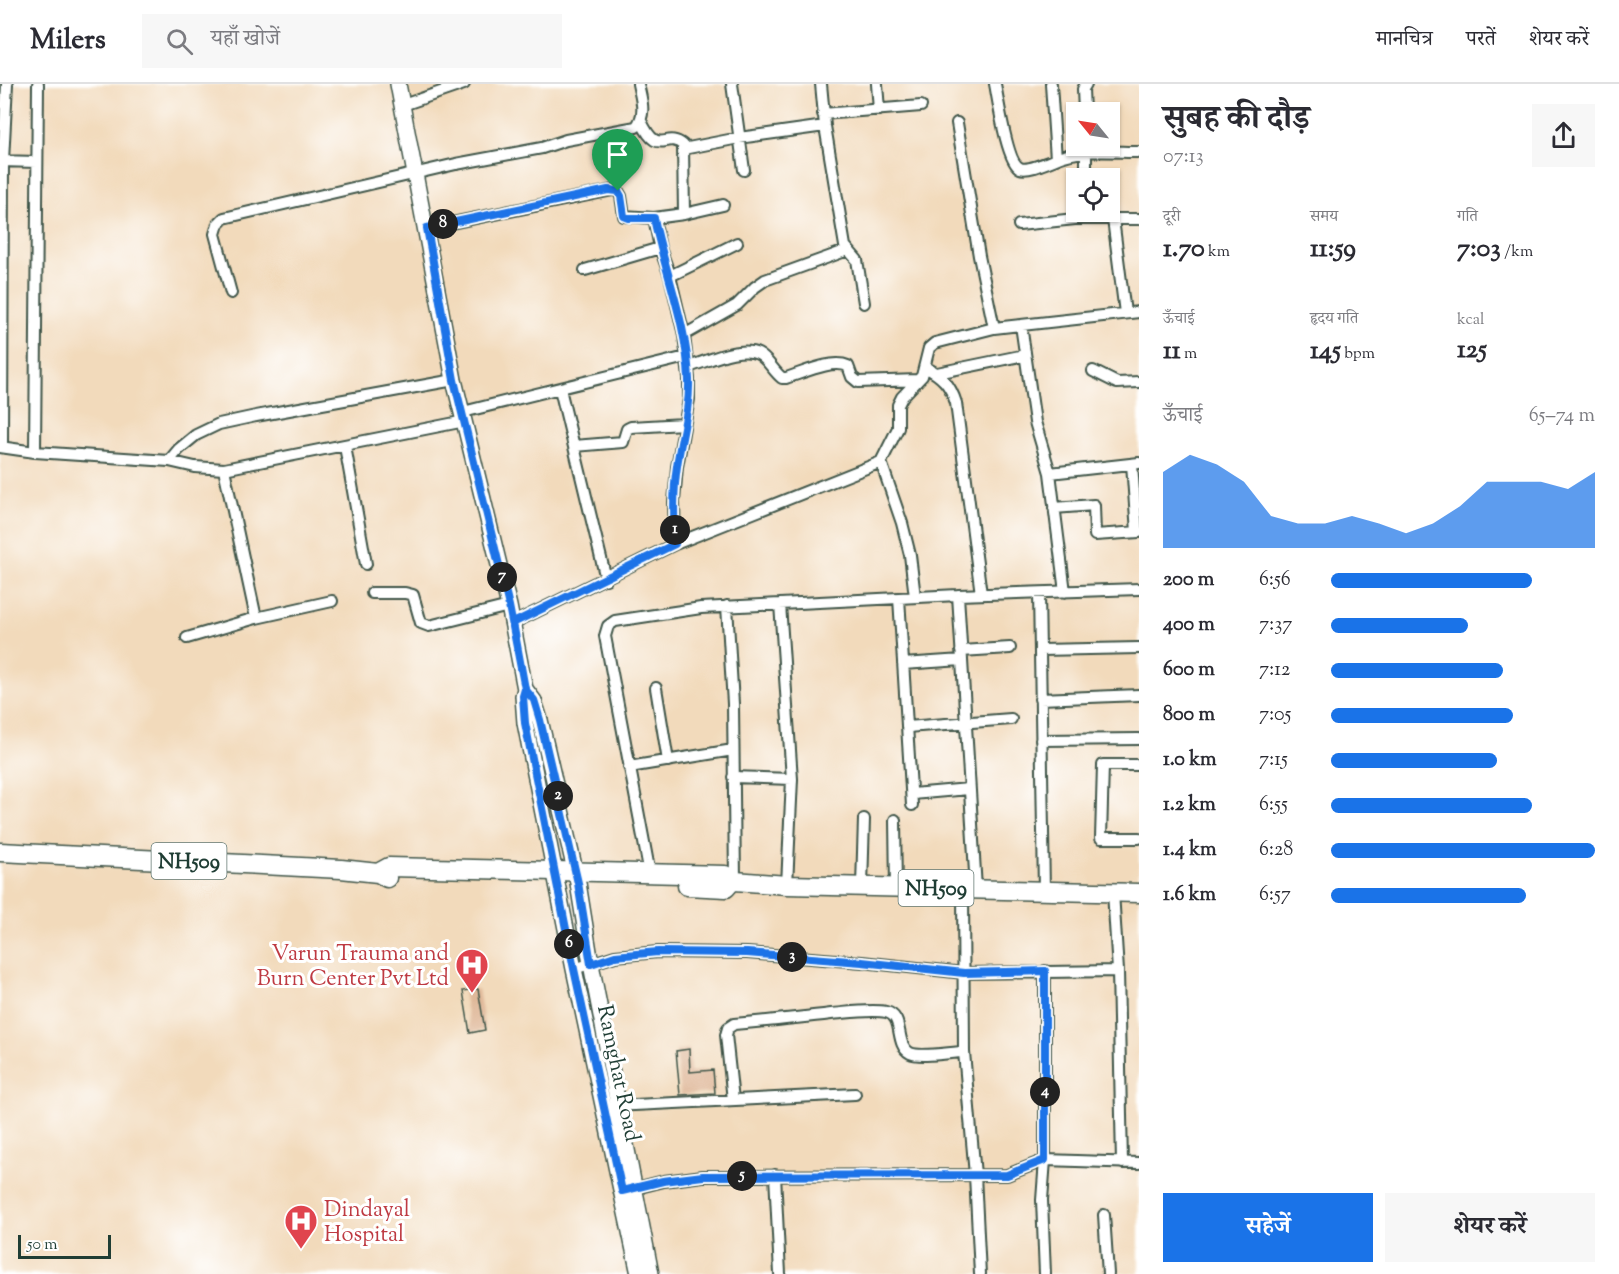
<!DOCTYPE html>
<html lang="hi">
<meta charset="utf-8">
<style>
:root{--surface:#fff;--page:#f7f7f7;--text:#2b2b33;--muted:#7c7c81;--line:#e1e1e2;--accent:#1a73e8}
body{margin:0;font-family:"Sorts Mill Goudy","Noto Serif Devanagari",serif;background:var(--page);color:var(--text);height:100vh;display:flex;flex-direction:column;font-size:22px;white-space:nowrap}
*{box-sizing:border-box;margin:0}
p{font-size:20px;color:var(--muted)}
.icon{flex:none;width:33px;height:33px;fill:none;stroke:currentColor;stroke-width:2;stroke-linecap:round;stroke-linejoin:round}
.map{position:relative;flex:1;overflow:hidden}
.side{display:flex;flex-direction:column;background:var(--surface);width:480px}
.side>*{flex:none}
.needle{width:39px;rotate:300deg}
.controls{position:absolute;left:1066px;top:18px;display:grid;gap:12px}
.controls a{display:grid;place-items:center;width:54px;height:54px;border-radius:0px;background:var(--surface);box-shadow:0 2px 4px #0004;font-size:30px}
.scale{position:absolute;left:18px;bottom:15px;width:93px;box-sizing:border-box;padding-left:6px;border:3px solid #1f3d34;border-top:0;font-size:16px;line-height:21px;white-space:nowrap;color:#1f3d34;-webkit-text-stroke:4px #fff;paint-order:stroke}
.pin{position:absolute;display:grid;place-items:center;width:51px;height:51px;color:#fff;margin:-62px -26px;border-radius:50% 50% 50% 0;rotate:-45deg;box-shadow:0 0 6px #0007}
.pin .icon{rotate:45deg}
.km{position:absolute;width:30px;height:30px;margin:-15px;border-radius:50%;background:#222;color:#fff;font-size:16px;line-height:30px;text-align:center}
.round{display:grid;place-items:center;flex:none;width:63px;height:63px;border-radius:0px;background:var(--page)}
.head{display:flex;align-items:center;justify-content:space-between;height:102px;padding:0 24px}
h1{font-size:33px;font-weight:700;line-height:45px}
.figures{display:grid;grid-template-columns:repeat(3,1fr);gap:9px;height:102px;padding:6px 24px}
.figures div{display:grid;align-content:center}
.figures b{font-size:26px;font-weight:700}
.figures small{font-size:16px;font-weight:400}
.figures p{font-size:16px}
.chart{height:168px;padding:12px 24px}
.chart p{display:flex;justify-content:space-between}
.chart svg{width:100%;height:108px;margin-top:6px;fill:var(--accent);opacity:.7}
.button{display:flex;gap:12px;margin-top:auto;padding:12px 24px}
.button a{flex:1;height:69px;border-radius:0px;background:var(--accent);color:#fff;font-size:24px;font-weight:700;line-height:69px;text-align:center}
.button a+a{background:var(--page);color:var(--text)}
ul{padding:0 24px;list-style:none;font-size:20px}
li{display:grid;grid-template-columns:96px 72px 1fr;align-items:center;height:45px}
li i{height:15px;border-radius:8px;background:var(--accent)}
header{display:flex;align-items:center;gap:36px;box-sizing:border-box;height:84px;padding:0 30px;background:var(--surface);border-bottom:2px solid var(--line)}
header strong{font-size:28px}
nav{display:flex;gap:33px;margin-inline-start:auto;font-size:21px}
.search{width:420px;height:54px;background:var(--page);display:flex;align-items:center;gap:15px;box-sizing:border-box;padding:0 21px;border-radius:0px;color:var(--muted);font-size:22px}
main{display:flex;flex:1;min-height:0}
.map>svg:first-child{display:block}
</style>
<header>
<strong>Milers</strong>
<div class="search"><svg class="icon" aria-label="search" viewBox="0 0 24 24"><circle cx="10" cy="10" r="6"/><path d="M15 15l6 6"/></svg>यहाँ खोजें</div>
<nav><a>मानचित्र</a><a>परतें</a><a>शेयर करें</a></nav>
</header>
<main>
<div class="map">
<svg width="1139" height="1190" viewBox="0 0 1139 1190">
<rect width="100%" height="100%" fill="#fff"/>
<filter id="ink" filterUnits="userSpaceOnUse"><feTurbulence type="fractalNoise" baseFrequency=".0167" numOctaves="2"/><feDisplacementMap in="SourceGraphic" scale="12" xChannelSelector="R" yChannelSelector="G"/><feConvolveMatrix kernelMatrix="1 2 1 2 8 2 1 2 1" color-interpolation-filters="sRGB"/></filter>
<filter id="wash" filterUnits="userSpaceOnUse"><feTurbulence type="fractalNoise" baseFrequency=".008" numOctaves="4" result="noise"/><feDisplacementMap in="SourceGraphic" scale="24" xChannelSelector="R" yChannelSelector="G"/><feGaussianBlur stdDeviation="1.35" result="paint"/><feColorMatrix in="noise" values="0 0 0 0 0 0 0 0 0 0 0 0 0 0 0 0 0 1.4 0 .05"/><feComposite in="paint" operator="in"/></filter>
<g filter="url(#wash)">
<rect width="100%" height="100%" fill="#f2dabb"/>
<g id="blocks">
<path fill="#dfb899" d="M478,905L485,946L470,949L463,907Z
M689,965L690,988L713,986L715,1009L680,1011L676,967Z"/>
</g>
</g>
<g filter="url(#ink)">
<use href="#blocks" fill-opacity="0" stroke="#3f5548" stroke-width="1.5"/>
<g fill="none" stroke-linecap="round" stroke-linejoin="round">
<g stroke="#3f5548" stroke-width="14">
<path id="minor" d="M732,0L744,86
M821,0L825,42L845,162L857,176L864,219
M877,0L879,26
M995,0C998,15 1007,79 1020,84C1029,88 1054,75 1064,72C1087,65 1115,68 1139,68
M1051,0L1056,75
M403,21L464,0
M1084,28L1083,5L1086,0
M823,30L921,22
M641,37C659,75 665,46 683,61L684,130
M957,39L979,172L994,244
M683,65L739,54L825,42
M0,77L37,78
M1086,94V62
M1113,135L1125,229
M1019,141L1075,135H1139
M427,144L613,106L618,107L621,112L624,132L654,134
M660,164L670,192
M585,186L660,164L654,134L684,130L723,121
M231,209L215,150L218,140L224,134L456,80L542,64L566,56L636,43C647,30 641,15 638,0
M1021,241L1035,338L1050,389L1065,508
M684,251L670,192L737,159
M688,283C706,278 740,261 758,270C768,275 773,287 782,294H786C803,289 831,275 848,282L852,293L858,298L918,296
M925,283C942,292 950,300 956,319L981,510
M1093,287L1117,299L1139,298
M937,289L1025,271
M560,305L606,495
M463,328L686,273
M345,362L366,480
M574,362L623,358L627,345L631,343L684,340
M0,363L35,368L169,377L195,383L224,385
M2,363L3,77L7,0
M35,368L38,0
M169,377L179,365L196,351L219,340L256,332L454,296
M1132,380L1137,448
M1050,389L1139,379
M1054,424L1094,421L1095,451L1139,448
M675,460L674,418L677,383L689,315V294L684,251L737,221L755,203L765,196L848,166
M372,509H405L413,511L421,539L429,542L509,522
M1039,509L1044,806
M958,511L976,805
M915,513L910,471L902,439L881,378L898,344V321L902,313L922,292L929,264L935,259L994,244L1139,228
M899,514L912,721
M780,520L792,695
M727,522L733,620L735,797
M256,534L224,385L465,337
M513,539L675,460L881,378
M187,554L256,534L332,517
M1040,566L1139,564
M961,567L1010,564
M903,580L962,576
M656,604L668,677
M1040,615L1139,611
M907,643L1011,635
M1041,656L1139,655
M1139,681H1103L1101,754H1139
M629,683L733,666
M733,693L792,695L787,801
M912,710L969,705
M895,736L896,803
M650,790L605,552L608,542L615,537L701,524L958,511L1139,505
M862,802L864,735
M963,805L964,968L975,1091L980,1190
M574,885L615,872L658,868L747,869L862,878L964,889L1118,887L1113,808
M1045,887V1076L1042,1116L1045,1190
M1118,887L1122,1079
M733,1016L726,951L728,944L734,940C767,937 799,934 831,930C846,929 871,925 886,928C905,932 894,960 910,969C920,974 952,968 964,968
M614,1022L855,1010
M775,1091L780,1190
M628,1106L664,1097L703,1092L1007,1091L1045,1076L1139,1079
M1104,1131L1108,1190"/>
</g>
<g stroke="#3f5548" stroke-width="18">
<path id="secondary" d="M398,0L454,296L509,522L525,605L523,612L525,639L574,885L639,1190
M525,605L534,617L540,636L578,799L591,880L651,1190"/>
</g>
<g stroke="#3f5548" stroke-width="21">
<path id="trunk" d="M0,768L341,785L378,789L387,794
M378,789L389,783L725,791L735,797L787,801L1139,809
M687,802L726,804L733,796"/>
</g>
<use href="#minor" stroke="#fff" stroke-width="10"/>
<use href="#secondary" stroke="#fff" stroke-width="15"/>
<use href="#trunk" stroke="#fff" stroke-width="18"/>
</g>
</g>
<g fill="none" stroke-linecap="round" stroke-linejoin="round" filter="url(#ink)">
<g stroke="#fff" stroke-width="12">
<path id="route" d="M618,107L621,112L624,132L629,134H654C665,189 687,240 689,296C690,325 681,353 677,382C673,408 674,434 675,460L513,539L525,605L534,616L540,636L578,799L591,880L615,872L658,868L747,869L862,878L964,889L1045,887V1076L1007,1091L703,1092L663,1097L622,1107L574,885L525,639L523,612L525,605L509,522L454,296L427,144L608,106L618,107"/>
</g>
<use href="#route" stroke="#1a73e8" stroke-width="8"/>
</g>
<defs>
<g id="hospital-pin" transform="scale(1.725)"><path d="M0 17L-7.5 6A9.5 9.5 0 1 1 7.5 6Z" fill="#e0444e" stroke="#fff"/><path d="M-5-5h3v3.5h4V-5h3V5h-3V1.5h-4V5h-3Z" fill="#fff"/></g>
</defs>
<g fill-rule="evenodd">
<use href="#hospital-pin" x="472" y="881"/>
<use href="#hospital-pin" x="301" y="1137"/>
</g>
<g text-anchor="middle" stroke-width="6" stroke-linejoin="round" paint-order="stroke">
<g fill="#fff" stroke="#627771" stroke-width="1.5">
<rect x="151.5" y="759" width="75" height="36" rx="4.5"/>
<rect x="898.5" y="786" width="75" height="36" rx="4.5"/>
</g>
<g font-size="21" font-weight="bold" fill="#1f3d34">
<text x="189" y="784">NH509</text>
<text x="936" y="811">NH509</text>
</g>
<g font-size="22" fill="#be3a42" stroke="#fff" text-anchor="end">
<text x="449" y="876">Varun Trauma and<tspan x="449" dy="25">Burn Center Pvt Ltd</tspan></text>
<text x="324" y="1132" text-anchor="start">Dindayal<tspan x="324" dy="25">Hospital</tspan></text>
</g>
<g font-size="22" fill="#1f3d34" stroke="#fff">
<text transform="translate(620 989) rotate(78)" y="8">Ramghat Road</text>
</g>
</g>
</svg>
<div class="controls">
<a><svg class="needle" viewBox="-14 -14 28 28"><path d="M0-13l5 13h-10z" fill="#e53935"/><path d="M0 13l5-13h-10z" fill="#7c7c81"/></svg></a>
<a><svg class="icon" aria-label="locate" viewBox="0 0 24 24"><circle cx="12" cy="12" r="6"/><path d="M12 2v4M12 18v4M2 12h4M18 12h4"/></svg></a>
</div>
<div class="scale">50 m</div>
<div class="pin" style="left:618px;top:107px;background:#1e9e55"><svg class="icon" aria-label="arrive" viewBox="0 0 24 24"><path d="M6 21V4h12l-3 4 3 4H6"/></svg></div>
<b class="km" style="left:675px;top:446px">1</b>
<b class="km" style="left:558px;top:712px">2</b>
<b class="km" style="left:792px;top:873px">3</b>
<b class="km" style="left:1045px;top:1008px">4</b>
<b class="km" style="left:742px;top:1092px">5</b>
<b class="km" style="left:569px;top:860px">6</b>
<b class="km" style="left:502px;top:493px">7</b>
<b class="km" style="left:443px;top:140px">8</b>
</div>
<section class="side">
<div class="head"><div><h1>सुबह की दौड़</h1><p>07:13</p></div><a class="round"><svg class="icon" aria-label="share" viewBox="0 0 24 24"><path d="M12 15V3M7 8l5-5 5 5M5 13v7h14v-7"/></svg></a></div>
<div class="figures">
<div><p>दूरी</p><b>1.70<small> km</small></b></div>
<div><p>समय</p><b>11:59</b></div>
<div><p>गति</p><b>7:03<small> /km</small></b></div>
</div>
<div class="figures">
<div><p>ऊँचाई</p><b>11<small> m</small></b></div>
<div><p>हृदय गति</p><b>145<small> bpm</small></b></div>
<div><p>kcal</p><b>125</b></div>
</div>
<div class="chart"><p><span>ऊँचाई</span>65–74 m</p>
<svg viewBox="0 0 160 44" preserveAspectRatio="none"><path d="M0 44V13L10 6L20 10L30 17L40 31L50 34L60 34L70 31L80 34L90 38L100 34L110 27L120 17L130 17L140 17L150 20L160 13V44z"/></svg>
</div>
<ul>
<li><b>200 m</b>6:56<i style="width:76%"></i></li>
<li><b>400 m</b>7:37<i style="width:52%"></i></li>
<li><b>600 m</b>7:12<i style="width:65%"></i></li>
<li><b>800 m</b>7:05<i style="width:69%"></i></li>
<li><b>1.0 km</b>7:15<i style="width:63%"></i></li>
<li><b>1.2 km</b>6:55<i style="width:76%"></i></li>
<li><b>1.4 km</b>6:28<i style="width:100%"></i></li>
<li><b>1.6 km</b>6:57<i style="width:74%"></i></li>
</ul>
<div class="button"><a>सहेजें</a><a>शेयर करें</a></div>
</section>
</main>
